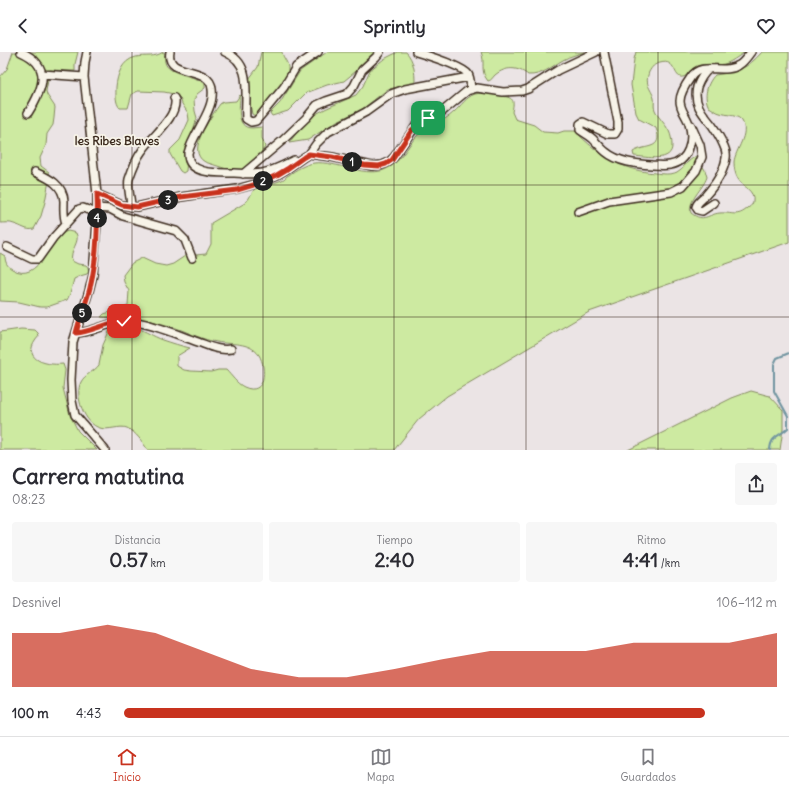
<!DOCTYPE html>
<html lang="es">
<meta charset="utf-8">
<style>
:root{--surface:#fff;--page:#f7f7f7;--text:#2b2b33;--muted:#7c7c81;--line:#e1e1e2;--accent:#c8321e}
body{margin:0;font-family:Delius,sans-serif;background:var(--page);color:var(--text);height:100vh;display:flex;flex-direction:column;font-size:15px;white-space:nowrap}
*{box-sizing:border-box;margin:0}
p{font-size:13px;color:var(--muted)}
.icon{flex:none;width:22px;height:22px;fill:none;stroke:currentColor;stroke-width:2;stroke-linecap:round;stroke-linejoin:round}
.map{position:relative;height:398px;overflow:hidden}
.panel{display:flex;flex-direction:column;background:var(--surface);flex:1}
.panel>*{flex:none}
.pin{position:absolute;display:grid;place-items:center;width:34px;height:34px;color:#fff;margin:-17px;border-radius:8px;box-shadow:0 2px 6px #0006}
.km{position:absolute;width:20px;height:20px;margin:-10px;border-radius:50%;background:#222;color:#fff;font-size:11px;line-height:20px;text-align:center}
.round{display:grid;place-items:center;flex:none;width:42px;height:42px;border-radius:4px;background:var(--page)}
.overview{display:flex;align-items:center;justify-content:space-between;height:68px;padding:0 12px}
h1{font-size:22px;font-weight:700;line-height:30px}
.figures{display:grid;grid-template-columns:repeat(3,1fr);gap:6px;height:68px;padding:4px 12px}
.figures div{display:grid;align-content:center;border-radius:4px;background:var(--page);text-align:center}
.figures b{font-size:20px;font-weight:700}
.figures small{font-size:11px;font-weight:400}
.figures p{font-size:11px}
.chart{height:112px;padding:8px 12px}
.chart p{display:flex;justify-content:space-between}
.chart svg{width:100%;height:72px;margin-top:4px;fill:var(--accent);opacity:.7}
ul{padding:0 12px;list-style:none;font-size:13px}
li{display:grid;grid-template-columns:64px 48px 1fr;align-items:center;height:30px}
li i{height:10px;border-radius:5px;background:var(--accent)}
header{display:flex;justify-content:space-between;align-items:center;height:52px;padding:0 12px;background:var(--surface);font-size:18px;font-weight:700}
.dock{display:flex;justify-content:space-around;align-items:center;height:56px;border-top:1px solid var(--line);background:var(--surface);font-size:11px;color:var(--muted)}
.dock a{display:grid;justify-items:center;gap:2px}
.dock .current{color:var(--accent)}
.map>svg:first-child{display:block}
</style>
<header><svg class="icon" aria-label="back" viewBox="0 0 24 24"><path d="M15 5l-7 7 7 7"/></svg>Sprintly<svg class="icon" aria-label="heart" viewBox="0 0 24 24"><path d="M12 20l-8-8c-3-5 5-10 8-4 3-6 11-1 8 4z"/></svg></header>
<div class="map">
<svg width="789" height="398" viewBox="0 0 789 398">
<rect width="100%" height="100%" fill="#ebe4e5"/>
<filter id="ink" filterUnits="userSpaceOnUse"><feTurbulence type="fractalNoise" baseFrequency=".025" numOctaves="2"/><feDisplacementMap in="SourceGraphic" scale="8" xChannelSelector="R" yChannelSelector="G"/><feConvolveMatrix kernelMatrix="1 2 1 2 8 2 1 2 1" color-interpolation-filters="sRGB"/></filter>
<g filter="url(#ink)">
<path fill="#cdeaa1" stroke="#848a60" d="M13,0H78L75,12V19L50,18L46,39L47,43L55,55L54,66L53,73L47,82L46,93L40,106L41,114L49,120L50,123L45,150L41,164L34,177C26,179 22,174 14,172C10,170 5,171 0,171V25L7,17Z
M163,0H164C165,3 164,7 165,10C167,23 197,23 205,32V36L197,42L194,48L195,59L197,66L188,94L186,119L183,121L180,119L170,102V98L180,88L189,68L188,61L182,52L180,46L174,42L164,40L138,39L132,42L128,56H120C115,51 116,42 116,35C117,23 122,8 136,5C146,3 155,6 163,0Z
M261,0H282C283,7 289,10 288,18C287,30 265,57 255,64L252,62L250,52L249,27L258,15Z
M327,0H376L373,5L344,29L327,33L306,41L288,59L272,64L270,61L280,51L300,19Z
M398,0H406C414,8 415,20 415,31L406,34L388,37L361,58L337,69L308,88L289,91L304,71L316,62L325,57L356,43L363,34L370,18L384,7Z
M481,0H585C578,2 570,4 563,8C552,14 542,24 528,23C518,15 506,14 495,23C492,26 492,28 488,29C479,18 486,11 481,0Z
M636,0H745C736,6 726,14 715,14C708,13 704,11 697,14C691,16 688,24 683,25C673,27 677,6 660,11C654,12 652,15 649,20C644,33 651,36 654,46C655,50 653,54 655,58C658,66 665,71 669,79C671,83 672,89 672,93C673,111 646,105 634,104L633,100C645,92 664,99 656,76L639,67L636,61L631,33L634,7Z
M762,0H789V190L589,260L447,344L419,367L394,398H148C142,390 137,381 127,376C120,373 108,379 100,376C84,372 74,343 81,330C85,322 94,320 99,313L103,293L111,275C135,269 142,280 163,288C172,291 181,294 190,296L177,304V314L184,318L191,319L211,320L218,318H226C232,324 236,331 244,335C266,345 267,316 259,303C249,289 231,293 217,290C203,288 190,281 176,276C167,273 156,270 147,268C137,266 128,266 119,265C113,265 107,266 101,265L104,262L126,255L128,253L129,239L124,230L123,223L132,211L142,206L155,212L166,214L173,212L185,204L206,202L211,192V171L245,151C250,147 251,140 256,136C264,132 274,132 282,128C285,127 286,124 289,123C295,118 306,112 314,111C336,108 368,128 388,116C401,109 407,95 416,85C428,72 443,71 454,60C461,54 466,45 475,42C483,40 495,43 502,44C515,46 514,49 512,60L515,67L534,73L543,80L558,81L564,79H575C599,103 620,118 655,121C662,122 671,123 677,120C684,116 688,108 696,104L705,118L707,125C703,137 687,149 691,161C704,171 708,162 720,161C732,160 737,166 748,156C751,154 753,152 753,149C755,139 743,135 738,127C735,122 734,116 734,110C735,98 750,82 742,69C739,63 726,63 720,61C716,60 713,57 709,55C703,45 707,31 715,23C737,20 747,17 762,0Z
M240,43C240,54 235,76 252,76C255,76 259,75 262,75V86L265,95L258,105L243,118H230L205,110C185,99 211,65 220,52L223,50L236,49Z
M68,179L76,181C81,190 69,198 72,209L78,212L86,213C89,216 89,219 87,222L80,224L74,227L70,242L67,248L47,255H40L19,250L0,249V201L5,204C5,210 7,214 12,217C40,234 49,183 68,179Z
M21,277L35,278L38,281L39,284C19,306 44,314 63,312L65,318L63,336L70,363L78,379L97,398H0V280Z
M751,339L770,344L783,358V377L780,398H628L732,346Z"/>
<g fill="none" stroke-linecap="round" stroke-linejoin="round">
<path stroke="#7094a0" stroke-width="2" d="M770,398C771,383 779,385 788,376V364L774,339V312L777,306L789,301"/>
<g stroke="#3b2a1e" stroke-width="10">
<path id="minor" d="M21,0C53,14 43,37 28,61
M87,0L85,10L84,25L97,142V170L93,223L89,239L73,290L71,328L72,349L75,363L105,398
M170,0C165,26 210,12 212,37C215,58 193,81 188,101C187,123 218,121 234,121C243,121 252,123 262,121C273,119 284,113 294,108
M225,0C254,12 244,43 246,67L251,70L256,69L262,62L284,35L296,15L318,0
M416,0C426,3 462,14 468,22C471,26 470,33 471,37
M604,0L618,70V77L615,82H608L583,70L580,72V78C584,81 589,83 593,87C597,91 601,96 606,100C618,110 636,112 652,113C658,113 664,114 670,113C689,110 694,88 689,72C687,64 680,58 680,49C680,41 686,32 691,25C702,9 724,23 739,13C744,10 747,5 751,0
M709,17C703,22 700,27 697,35C693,51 702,61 712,73C716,79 720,85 723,92C725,96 727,101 726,106C724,120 715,133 705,144C702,148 697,150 696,155L698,158L702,159L714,151
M42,22L84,25
M309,102L316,92L328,80L366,60L391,42L405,37L469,25
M35,120C48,126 63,132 64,149C64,157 63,164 66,171
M243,122L282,89L306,66L317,53L326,49L347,42L354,34L362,18L376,5L380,0
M97,142L122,153L137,155L181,145L237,137L259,131L277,123L287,117L304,105L309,102L332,105L372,114L382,113L389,110L394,105L415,75L425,68L443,59L467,39L477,36L503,40L522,39L528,37L558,18L596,0
M131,155C131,145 127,137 129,127C132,118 136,107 142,99C151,85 177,66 175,48L174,46
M97,156L110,157L123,164L176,179L185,188L192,206
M578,160L609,149L671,140L683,134L696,119L702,105L700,93L691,73
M7,195L32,207H38L53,186L79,157L83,156L97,161
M76,281C97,280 113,266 136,270C156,273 178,283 198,290C209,294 218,299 231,297"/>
</g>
<use href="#minor" stroke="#f7f3e8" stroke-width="7"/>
</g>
</g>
<g fill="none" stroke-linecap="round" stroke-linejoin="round" filter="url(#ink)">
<g stroke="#fff" stroke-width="8">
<path id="route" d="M124,269C107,270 92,280 76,281C80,264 88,248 91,231C97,205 98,169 97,142L122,153L137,155L181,145L237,138L260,131L277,123L287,117L304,105L309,102L332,105L364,113L379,114L386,112L392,108L412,78L428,66"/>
</g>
<use href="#route" stroke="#c8321e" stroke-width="5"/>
</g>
<path fill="none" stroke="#3b2a1e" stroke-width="1" stroke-opacity="0.55" d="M132,0V398M263,0V398M394,0V398M526,0V398M658,0V398M0,133H789M0,265H789"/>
<g text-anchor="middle" stroke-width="3.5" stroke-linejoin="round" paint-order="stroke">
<g font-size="12" font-weight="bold" fill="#3b2a1e" stroke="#f7f3e8">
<text x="117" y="93">les Ribes Blaves</text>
</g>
</g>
</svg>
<div class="pin" style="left:428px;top:66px;background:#1e9e55"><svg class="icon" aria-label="arrive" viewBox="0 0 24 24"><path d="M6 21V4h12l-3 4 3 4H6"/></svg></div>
<div class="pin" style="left:124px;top:269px;background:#d93025"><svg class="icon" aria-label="check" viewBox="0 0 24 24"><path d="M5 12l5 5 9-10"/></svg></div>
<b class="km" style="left:352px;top:110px">1</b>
<b class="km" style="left:263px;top:129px">2</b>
<b class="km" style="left:168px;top:148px">3</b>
<b class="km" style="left:97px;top:166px">4</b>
<b class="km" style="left:82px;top:261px">5</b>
</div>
<section class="panel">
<div class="overview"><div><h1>Carrera matutina</h1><p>08:23</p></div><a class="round"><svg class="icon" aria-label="share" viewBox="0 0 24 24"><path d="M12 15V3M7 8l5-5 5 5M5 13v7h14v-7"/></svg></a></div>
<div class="figures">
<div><p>Distancia</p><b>0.57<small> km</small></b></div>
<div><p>Tiempo</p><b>2:40</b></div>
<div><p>Ritmo</p><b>4:41<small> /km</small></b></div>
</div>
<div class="chart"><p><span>Desnivel</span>106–112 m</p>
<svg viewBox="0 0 160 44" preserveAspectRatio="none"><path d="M0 44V11L10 11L20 6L30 11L40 22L50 33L60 38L70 38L80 33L90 27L100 22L110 22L120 22L130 17L140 17L150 17L160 11V44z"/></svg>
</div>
<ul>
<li><b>100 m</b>4:43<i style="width:89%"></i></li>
</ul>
</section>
<nav class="dock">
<a class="current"><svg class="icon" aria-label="home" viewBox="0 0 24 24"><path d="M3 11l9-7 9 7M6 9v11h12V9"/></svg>Inicio</a>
<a><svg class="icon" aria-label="map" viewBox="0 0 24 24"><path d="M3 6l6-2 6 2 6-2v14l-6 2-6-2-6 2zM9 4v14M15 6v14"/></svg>Mapa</a>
<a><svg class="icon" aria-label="saved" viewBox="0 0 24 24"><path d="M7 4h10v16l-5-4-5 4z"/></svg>Guardados</a>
</nav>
